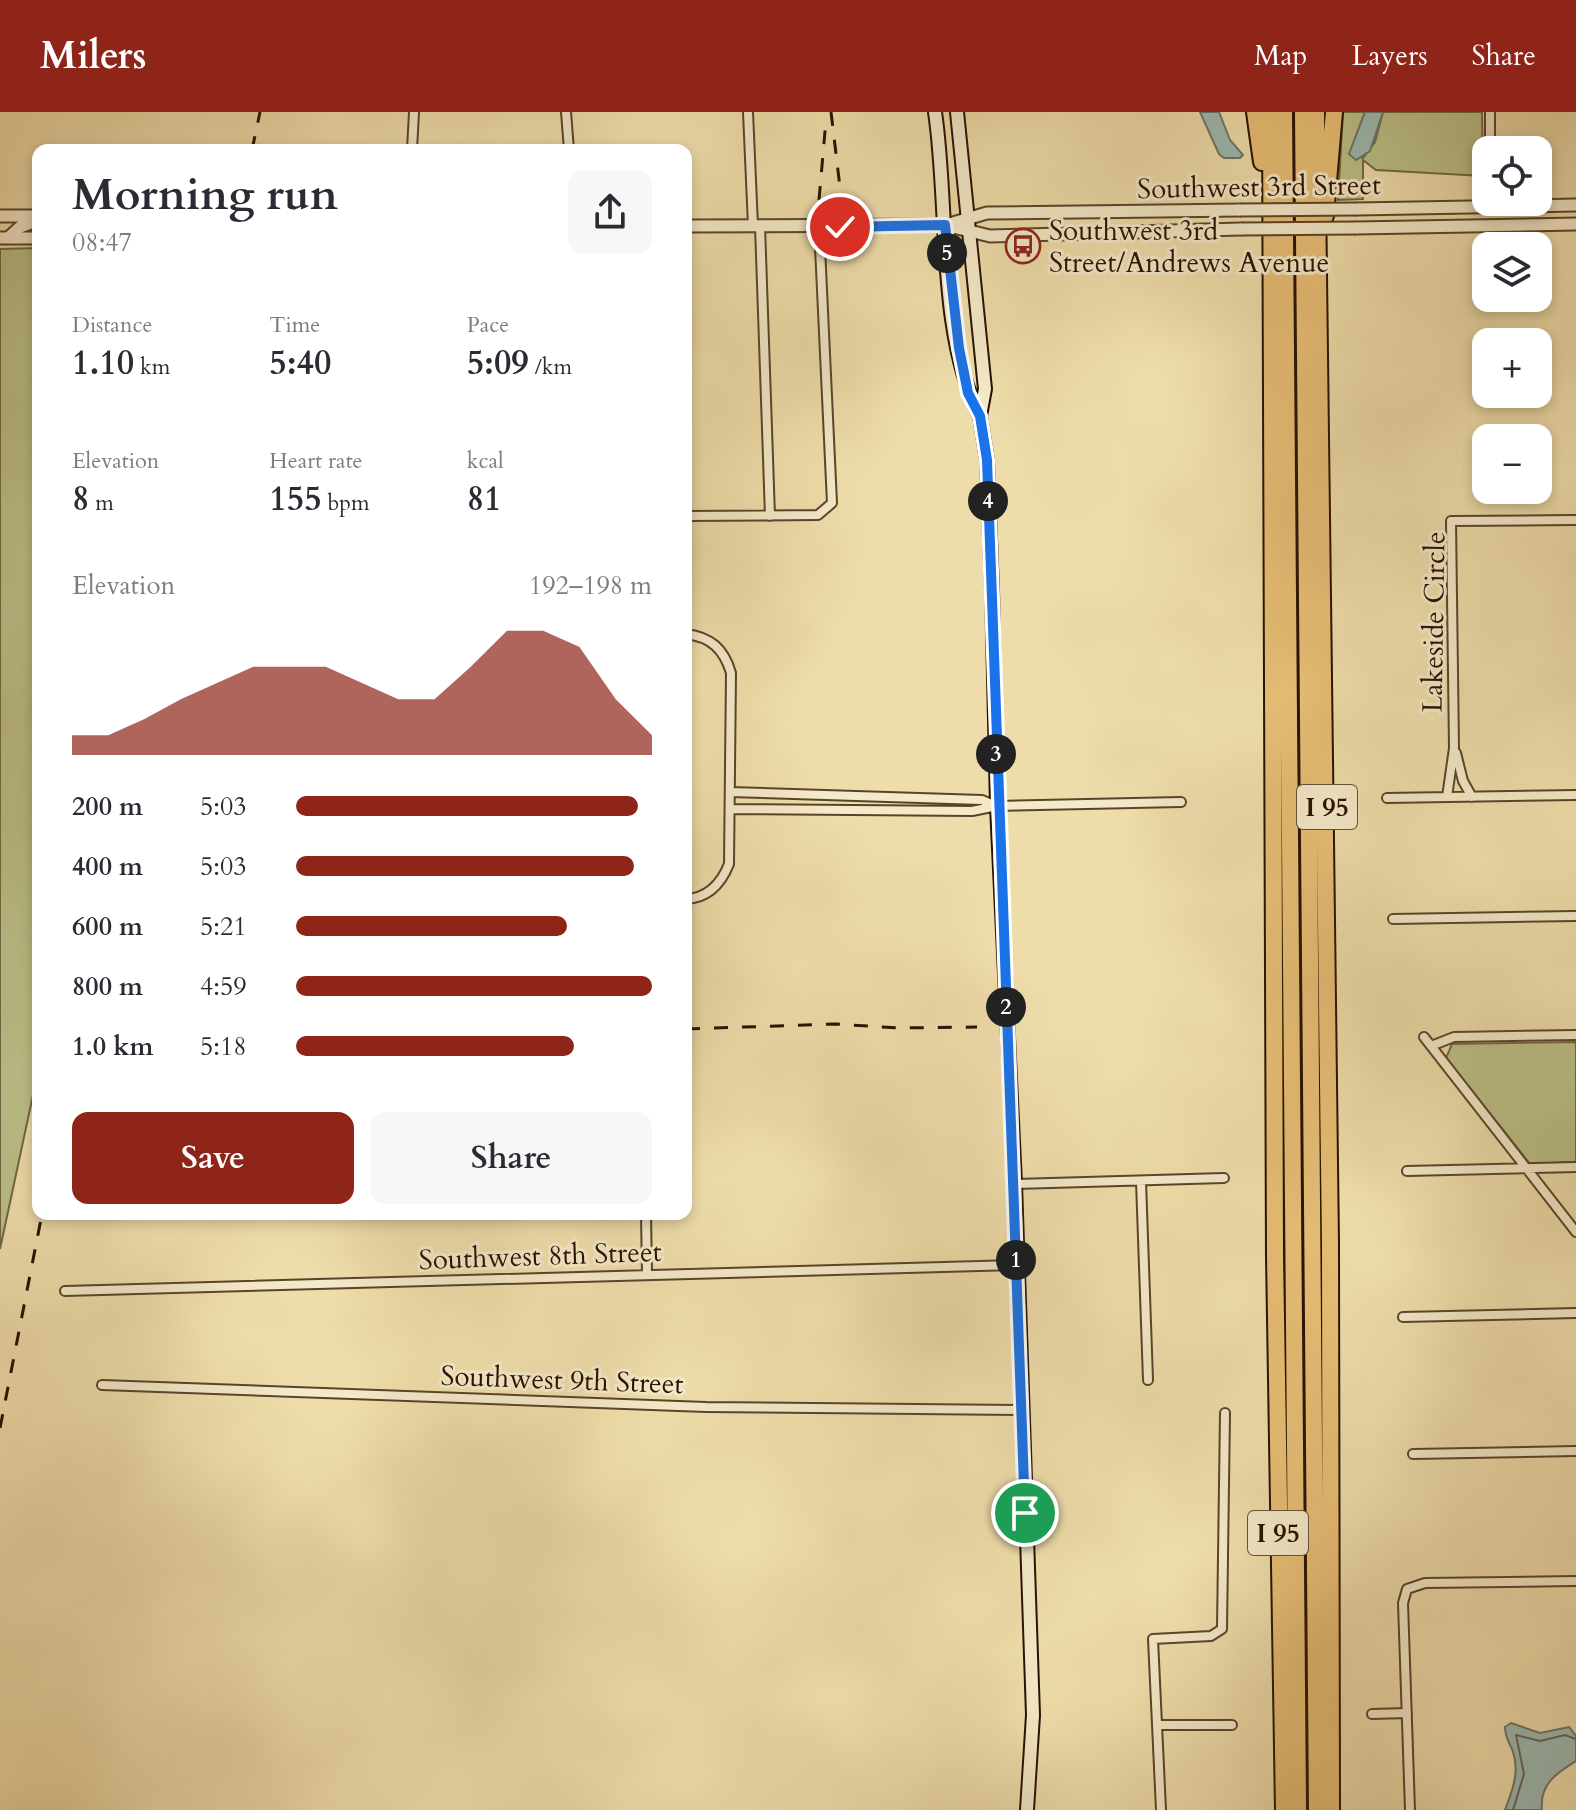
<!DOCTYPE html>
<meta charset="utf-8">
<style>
:root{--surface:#fff;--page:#f7f7f7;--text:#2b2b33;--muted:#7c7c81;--accent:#8f2418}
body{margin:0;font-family:Cardo,serif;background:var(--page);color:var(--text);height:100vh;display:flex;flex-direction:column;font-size:30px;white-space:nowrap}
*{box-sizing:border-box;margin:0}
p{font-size:26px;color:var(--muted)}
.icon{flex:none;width:44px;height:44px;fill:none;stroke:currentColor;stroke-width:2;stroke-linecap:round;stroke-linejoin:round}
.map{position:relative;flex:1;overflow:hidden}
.panel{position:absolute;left:32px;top:32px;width:660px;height:1076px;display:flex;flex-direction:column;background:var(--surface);border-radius:16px;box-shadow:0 4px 12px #0003}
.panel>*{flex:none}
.controls{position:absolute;left:1472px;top:24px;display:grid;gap:16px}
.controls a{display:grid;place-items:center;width:80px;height:80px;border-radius:16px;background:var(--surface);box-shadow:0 4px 12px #0003;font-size:40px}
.pin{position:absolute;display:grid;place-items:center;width:68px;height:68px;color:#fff;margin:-34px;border:4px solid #fff;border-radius:50%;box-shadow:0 2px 8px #0007}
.km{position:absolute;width:40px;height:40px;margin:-20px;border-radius:50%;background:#222;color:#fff;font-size:22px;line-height:40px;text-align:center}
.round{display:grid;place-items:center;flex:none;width:84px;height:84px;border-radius:16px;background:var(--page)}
.head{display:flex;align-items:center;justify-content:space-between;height:136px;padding:0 40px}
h1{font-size:44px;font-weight:700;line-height:60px}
.stats{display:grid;grid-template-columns:repeat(3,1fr);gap:12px;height:136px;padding:8px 40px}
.stats div{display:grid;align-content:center}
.stats b{font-size:34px;font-weight:700}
.stats small{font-size:22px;font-weight:400}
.stats p{font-size:22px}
.chart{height:224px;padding:16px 40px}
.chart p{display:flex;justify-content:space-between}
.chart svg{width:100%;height:144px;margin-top:8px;fill:var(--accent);opacity:.7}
.cta{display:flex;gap:16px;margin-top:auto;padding:16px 40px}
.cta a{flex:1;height:92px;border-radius:16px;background:var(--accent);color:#fff;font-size:32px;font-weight:700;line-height:92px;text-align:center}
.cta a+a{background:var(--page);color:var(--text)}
ul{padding:0 40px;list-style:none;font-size:26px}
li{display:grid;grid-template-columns:128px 96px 1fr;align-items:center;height:60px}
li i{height:20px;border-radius:10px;background:var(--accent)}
header{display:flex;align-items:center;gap:48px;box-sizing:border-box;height:112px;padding:0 40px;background:var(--accent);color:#fff}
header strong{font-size:38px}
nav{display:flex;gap:44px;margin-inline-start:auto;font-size:28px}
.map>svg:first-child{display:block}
</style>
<header>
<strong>Milers</strong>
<nav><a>Map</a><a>Layers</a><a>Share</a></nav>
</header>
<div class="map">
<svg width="1576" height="1698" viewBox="0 0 1576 1698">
<rect width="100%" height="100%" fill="#eda"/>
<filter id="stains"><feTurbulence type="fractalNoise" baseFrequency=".0025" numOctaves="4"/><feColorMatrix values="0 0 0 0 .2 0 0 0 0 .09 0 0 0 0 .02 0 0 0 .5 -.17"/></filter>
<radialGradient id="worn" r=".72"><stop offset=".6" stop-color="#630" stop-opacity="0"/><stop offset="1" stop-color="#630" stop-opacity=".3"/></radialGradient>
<path fill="#bbc087" stroke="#716844" stroke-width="2" d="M1343,0H1365L1350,41L1363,46L1375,30L1383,0H1482L1483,64L1376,58L1363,48V87L1338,88Z
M38,136V960L0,1137V137Z
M1576,930V1050L1530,1052L1446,946L1452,932Z"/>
<path fill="#9cbab2" stroke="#6d766b" stroke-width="2" d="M1200,0H1219L1230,28L1243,43L1240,46H1224L1219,42Z
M1365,0H1383L1370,39L1356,48L1349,42Z
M1511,1611L1540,1621L1569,1615L1576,1624V1649C1557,1661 1539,1672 1542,1698H1505C1512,1679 1520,1661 1513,1640C1510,1631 1505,1626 1505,1615Z"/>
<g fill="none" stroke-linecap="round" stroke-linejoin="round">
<path stroke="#626659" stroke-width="2" d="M1513,1698L1524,1662L1516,1623L1540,1629L1565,1623L1576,1627"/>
<g stroke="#59442a" stroke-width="12">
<path id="minor" d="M566,0L569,38
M748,0L753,114
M412,38L414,0
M1490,38V0
M760,114L770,404
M686,404L818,403L832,391L819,114
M686,522C711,525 724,537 731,561L729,752C721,772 708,786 686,787
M1456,641L1463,669L1472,685
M730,680L982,688L996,694
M1447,685L1454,636L1451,409L1576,408
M1387,686L1576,683
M730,697L972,699L997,694L1181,690
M1393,807L1576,804
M1424,925L1576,1120
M1431,934L1454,925L1576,923
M1407,1059L1576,1055
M1141,1069L1148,1268
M1015,1072L1224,1066
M646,1102L647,1162
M65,1179L1016,1153
M1403,1205L1576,1201
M102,1273L706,1295L1021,1298
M1413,1342L1576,1339
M1372,1602L1407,1601
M1157,1613H1232
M1161,1698L1153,1527L1211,1524L1222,1517L1225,1301
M1410,1698L1403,1491L1407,1477L1425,1471L1576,1469"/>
</g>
<g stroke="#59442a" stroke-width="15">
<path id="tertiary" d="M1357,97L1576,93
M0,104H38
M946,113L987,101L1240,98
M686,114L945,113L990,124L1241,117
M1356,116L1576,112
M0,126H38
M8,126L20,115L38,108"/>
</g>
<g stroke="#271100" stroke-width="16">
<path id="secondary" d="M935,0C949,93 937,222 980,304
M957,0L985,277L980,304L987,348L992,478L997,694L1015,1072L1033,1603L1027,1698"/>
</g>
<g stroke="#271100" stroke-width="20">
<path id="motorway" d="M1255,0L1262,50
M1271,0L1275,1144L1284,1698
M1284,0L1298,1698
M1303,0L1317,1698
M1316,0L1330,1132L1331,1698
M1325,104L1334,0"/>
</g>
<use href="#minor" stroke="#f4e9c8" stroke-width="8"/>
<use href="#tertiary" stroke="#f4e9c8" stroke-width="11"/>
<use href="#secondary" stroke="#f4e9c8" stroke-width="12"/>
<use href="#motorway" stroke="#e7be75" stroke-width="16"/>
<path stroke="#271100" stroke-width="3" stroke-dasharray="14 14" stroke-linecap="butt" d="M831,0L842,92
M252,38L260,0
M819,88L826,8
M686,917L835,912L899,916L977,915
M0,1316L42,1102"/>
<g stroke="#59442a" stroke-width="15" stroke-linecap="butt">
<path id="tertiary-bridge" d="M1240,98L1357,97
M1241,117L1356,116"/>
</g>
<use href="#tertiary-bridge" stroke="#f4e9c8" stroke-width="11"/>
</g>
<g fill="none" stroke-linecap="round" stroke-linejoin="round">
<g stroke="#fff" stroke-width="16">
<path id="route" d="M840,115L945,113L959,236L968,281L980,304L987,348L1025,1401"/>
</g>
<use href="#route" stroke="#1a73e8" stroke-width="10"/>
</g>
<defs>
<g id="bus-ring" transform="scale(1.8)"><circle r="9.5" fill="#f4e9c8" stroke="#8f2418" stroke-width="1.5"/><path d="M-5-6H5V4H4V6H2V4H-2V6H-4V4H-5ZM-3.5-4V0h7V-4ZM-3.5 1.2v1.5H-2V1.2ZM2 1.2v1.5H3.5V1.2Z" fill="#8f2418"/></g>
</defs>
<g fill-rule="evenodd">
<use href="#bus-ring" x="1023" y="134"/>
</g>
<g text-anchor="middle" stroke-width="6" stroke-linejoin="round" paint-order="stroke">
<g fill="#f4e9c8" stroke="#64523c" stroke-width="2">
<rect x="1297" y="673" width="60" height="44" rx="6"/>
<rect x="1248" y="1399" width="60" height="44" rx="6"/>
</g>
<g font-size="26" font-weight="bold" fill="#271100">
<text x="1327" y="704">I 95</text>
<text x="1278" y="1430">I 95</text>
</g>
<g font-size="28" fill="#271100" stroke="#f4e9c8">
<text transform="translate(1259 74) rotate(-1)" y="10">Southwest 3rd Street</text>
<text transform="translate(1433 510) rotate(-89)" y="10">Lakeside Circle</text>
<text transform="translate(540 1143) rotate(-2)" y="10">Southwest 8th Street</text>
<text transform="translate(562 1267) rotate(2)" y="10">Southwest 9th Street</text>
</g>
<g font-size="28" fill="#271100" stroke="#f4e9c8" text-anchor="start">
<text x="1049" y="128">Southwest 3rd<tspan x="1049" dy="32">Street/Andrews Avenue</tspan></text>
</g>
</g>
<rect width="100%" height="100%" filter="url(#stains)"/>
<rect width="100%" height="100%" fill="url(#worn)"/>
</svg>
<div class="controls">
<a><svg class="icon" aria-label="locate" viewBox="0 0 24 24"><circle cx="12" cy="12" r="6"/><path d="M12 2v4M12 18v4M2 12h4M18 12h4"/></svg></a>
<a><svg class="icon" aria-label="layers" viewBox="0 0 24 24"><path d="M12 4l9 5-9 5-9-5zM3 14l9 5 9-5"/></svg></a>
<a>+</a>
<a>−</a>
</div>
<div class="pin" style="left:1025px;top:1401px;background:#1e9e55"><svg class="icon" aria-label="arrive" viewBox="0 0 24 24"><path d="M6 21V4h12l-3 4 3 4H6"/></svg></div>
<div class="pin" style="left:840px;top:115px;background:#d93025"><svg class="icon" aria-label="check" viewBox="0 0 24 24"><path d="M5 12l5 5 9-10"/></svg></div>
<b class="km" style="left:1016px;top:1148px">1</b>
<b class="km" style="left:1006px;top:895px">2</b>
<b class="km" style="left:996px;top:642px">3</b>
<b class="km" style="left:988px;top:389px">4</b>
<b class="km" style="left:947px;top:141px">5</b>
<section class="panel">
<div class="head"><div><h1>Morning run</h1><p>08:47</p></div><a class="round"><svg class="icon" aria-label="share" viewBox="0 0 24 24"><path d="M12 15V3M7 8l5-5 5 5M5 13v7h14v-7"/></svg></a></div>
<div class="stats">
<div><p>Distance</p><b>1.10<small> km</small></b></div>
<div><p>Time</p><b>5:40</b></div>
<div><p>Pace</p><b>5:09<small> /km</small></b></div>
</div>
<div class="stats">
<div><p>Elevation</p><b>8<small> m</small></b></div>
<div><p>Heart rate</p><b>155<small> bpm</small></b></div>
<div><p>kcal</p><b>81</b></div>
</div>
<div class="chart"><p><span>Elevation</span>192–198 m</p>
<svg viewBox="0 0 160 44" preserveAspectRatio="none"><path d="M0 44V38L10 38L20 33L30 27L40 22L50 17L60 17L70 17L80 22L90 27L100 27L110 17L120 6L130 6L140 11L150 27L160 38V44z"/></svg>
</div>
<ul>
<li><b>200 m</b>5:03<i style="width:96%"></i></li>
<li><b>400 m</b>5:03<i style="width:95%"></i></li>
<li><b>600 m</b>5:21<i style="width:76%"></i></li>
<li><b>800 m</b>4:59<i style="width:100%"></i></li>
<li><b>1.0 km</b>5:18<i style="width:78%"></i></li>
</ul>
<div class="cta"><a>Save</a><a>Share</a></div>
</section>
</div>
